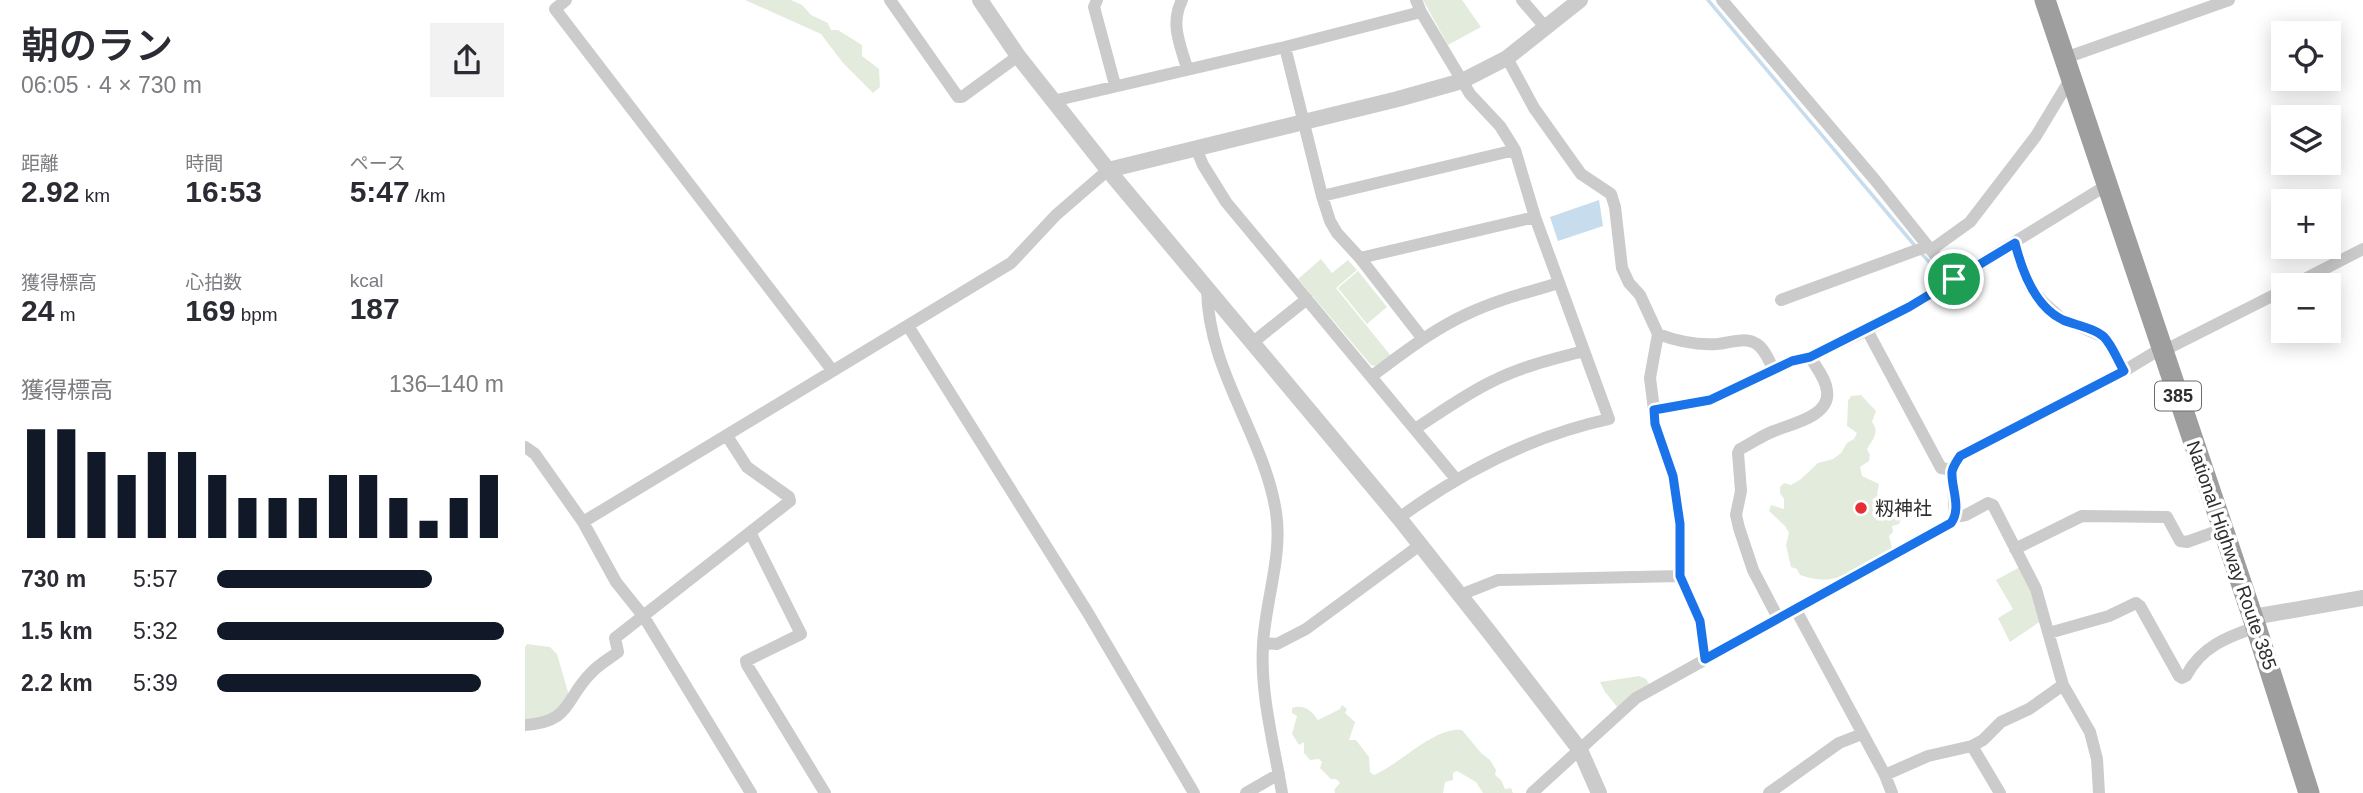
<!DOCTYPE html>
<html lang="ja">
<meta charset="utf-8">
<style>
:root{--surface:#fff;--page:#f2f2f3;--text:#2b2b33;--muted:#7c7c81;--accent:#111827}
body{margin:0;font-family:Arial,"Noto Sans JP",sans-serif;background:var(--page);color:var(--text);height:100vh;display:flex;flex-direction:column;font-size:26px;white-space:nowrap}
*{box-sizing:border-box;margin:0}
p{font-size:23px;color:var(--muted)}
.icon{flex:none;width:38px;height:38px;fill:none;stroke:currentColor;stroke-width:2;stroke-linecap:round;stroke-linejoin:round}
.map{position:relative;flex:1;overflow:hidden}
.drawer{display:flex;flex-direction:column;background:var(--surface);width:525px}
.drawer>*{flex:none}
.tools{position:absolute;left:1746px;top:21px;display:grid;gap:14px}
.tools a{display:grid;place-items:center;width:70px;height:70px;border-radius:0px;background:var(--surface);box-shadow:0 4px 18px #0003;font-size:35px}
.pin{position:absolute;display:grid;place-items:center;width:60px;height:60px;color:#fff;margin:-30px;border:4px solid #fff;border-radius:50%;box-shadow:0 2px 7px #0007}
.round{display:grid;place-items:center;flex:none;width:74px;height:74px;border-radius:0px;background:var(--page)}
.overview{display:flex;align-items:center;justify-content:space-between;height:119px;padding:0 21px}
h1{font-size:38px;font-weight:600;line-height:52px}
.metrics{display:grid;grid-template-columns:repeat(3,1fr);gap:10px;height:119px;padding:7px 21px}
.metrics div{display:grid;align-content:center}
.metrics b{font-size:30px;font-weight:600}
.metrics small{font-size:19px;font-weight:400}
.metrics p{font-size:19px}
.chart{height:196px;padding:14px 21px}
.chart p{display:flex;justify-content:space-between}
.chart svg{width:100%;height:126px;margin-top:7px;stroke:var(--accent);stroke-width:6}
ul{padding:0 21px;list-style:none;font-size:23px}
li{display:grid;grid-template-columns:112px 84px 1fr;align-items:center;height:52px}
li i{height:18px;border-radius:9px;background:var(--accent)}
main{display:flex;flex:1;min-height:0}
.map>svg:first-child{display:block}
</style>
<main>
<section class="drawer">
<div class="overview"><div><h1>朝のラン</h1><p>06:05 · 4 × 730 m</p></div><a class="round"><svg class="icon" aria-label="share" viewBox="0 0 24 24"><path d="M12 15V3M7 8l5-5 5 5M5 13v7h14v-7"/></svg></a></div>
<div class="metrics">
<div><p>距離</p><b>2.92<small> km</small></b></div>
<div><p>時間</p><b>16:53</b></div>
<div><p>ペース</p><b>5:47<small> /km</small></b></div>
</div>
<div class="metrics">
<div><p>獲得標高</p><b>24<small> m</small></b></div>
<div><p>心拍数</p><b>169<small> bpm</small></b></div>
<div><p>kcal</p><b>187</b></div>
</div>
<div class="chart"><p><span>獲得標高</span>136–140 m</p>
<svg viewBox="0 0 160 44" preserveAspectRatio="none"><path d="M5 44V6M15 44V6M25 44V14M35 44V22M45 44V14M55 44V14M65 44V22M75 44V30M85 44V30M95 44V30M105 44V22M115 44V22M125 44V30M135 44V38M145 44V30M155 44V22"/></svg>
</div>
<ul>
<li><b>730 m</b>5:57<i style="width:75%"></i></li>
<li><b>1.5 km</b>5:32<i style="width:100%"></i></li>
<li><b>2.2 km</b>5:39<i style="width:92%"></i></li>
</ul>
</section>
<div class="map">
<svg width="1838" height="793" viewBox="0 0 1838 793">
<rect width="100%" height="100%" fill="#fff"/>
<path fill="#e3ecdc" d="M220,0H266L277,5L286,15L303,23L306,30H313L337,45V56L354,69L355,87L348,93L318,63L296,34Z
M898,0H937L956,27L923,45Z
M796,259L807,273L823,260L832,270L811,288L866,356L853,367L846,365L773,279Z
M833,271L862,307L842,324L813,288Z
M1336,395L1351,411L1347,422C1355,432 1348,439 1342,449L1345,455L1344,461L1335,467L1337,476L1354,484L1352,495L1362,500H1367L1373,505L1376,520L1374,524L1367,526L1368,532L1364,536L1367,548L1363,551C1329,565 1316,590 1275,575L1272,569L1266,567L1261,545L1264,533L1260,526L1244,511L1246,505L1259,509V499L1255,493V487L1259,483L1266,485L1276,479L1293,463L1308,459L1316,453L1322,443L1329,439L1332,433L1322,426L1323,401L1326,396Z
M1495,567L1510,597L1516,621L1485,642L1473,618L1488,609L1471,580Z
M2,644L25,647L32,654L43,692V700L38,707L21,716L0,721V647Z
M1114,676L1121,679L1125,685L1093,708L1080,692L1075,682Z
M817,705L822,709L820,713L830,722L824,740H831L844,757L845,772L849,775C874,765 910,726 937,730L956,753L965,760L971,770L970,775L976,780L980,789L986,788L988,793H958L951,782L932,771L928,773V780L920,782L918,793H810L809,790L815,783L811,779H806L795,768L797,762L794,759L785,760L779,753V742L774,745L767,734L772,716L767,713V708C779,704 786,710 793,720L815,709Z"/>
<path fill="#c7dcec" d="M1074,200L1078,226L1033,241L1025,217Z"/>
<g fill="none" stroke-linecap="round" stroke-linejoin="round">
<path stroke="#c7dcec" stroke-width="3.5" d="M1183,0L1391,247
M1396,253L1416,275"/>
<path stroke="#cbcbcb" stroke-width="12" d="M41,0L30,9L307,370
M365,0L433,97H437L493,56
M572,0L569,7L590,85
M657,0C645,24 655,44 662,68
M997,0L1021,28
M1197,0L1350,180L1429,279
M760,47L797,196L805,221L812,233L835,258L898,339
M982,58L1009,108L1056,174L1086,194L1090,207L1097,268L1104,283L1115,295L1133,334C1151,341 1173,345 1192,344C1204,343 1218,337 1230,343C1239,347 1244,361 1249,370
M1540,58L1704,0
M528,101L760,47L896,12
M671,148L678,165L701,202L931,479
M797,196L990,150
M1490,243L1505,287L1519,303L1537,319L1579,337L1599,371
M1406,250L1445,222L1511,136L1546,78
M835,258L1010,217
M1768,285L1838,249
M682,289C683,372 739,435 751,512C758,556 740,601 738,645C735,694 749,744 757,793
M1256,300L1403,246
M383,326L563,613L669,793
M1342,330L1416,468L1427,470
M727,343L782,299
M847,376C877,354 907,330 942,314C972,300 1003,292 1034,283
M1129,410L1125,378L1133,334
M890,429C916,412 942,393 970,380C998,366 1029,359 1059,351
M0,447L10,454L58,522L91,582L119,617L226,793
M1430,517L1427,470L1435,456L1599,371L1637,348L1646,347L1759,290
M874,518C938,471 1006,436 1084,419L1010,217L990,150L975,126L945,94L896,12L891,0
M58,522L486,263L531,215L583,170
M225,532L276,634L221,661L222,665L300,793
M1490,549L1557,516L1642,517L1655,541L1662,542L1698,529
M935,595L973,580L1155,576
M1271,610L1360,775L1367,793
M1253,618L1228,570L1214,528L1211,515L1216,491L1213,453L1215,449C1227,443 1238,435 1249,431C1266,424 1306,416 1302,391C1301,379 1291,367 1285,357
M1524,633L1584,616L1611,603L1615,606L1654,676L1657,678L1661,676C1676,647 1702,637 1731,627
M738,643L752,644L781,629L895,545
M1180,659L1175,621L1155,576V524L1148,476L1130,424L1129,410L1185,400L1249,370L1267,361L1285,357L1342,330L1384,307L1582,185
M0,725C47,722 39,700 66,673C73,665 84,659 93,652L90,638L265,501L264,497L222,467L202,436
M1447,746L1475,793
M1360,775L1403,756L1447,746L1458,740L1476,722L1504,709L1538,685
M721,793L754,774
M1007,793L1111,698L1426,523L1430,517L1441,515L1463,503L1468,505L1511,589L1538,685L1565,732L1572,759L1574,793
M1244,793L1314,743L1337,734"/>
<path stroke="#cbcbcb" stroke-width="16" d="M455,0L493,56L583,170L874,518L965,633L1055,750L1074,793
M583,170L873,99L937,81L982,58L1055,0
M1728,617L1838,598"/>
<path stroke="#9e9e9e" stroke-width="21" d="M1520,0L1731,627L1784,793"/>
</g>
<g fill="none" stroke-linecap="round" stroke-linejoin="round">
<g stroke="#fff" stroke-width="14">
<path id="route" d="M1490,243C1497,271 1510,307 1538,320C1550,325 1570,328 1579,337C1587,345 1593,361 1599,371L1435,456C1432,461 1428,466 1427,472C1426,488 1437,508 1426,523L1180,659L1175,621L1155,576V524L1148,476L1130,424L1129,410L1185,400L1267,361L1285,357L1384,307Z"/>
</g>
<use href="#route" stroke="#1a73e8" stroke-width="9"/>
</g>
<circle fill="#e62f34" stroke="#fff" stroke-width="2.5" cx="1336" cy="508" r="7"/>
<g text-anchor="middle" stroke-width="7" stroke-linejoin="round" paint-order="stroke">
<rect fill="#fff" stroke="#6d6d6d" stroke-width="2" x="1630" y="381.5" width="46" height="29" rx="5"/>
<g font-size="18" font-weight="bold" fill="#2e2e2e">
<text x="1653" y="402">385</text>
</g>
<g font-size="19" fill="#2e2e2e" stroke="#fff" text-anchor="start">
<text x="1350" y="515">籾神社</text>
</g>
<g font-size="19" fill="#2e2e2e" stroke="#fff">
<text transform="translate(1707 555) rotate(71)" y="7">National Highway Route 385</text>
</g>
</g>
</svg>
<div class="tools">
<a><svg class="icon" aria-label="locate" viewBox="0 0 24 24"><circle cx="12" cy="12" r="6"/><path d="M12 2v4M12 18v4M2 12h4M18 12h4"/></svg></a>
<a><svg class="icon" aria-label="layers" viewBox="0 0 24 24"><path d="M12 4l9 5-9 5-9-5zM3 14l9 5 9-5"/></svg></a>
<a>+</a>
<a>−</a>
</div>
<div class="pin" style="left:1429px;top:279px;background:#1e9e55"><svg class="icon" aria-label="arrive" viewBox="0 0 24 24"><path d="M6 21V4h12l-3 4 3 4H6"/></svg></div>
</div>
</main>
